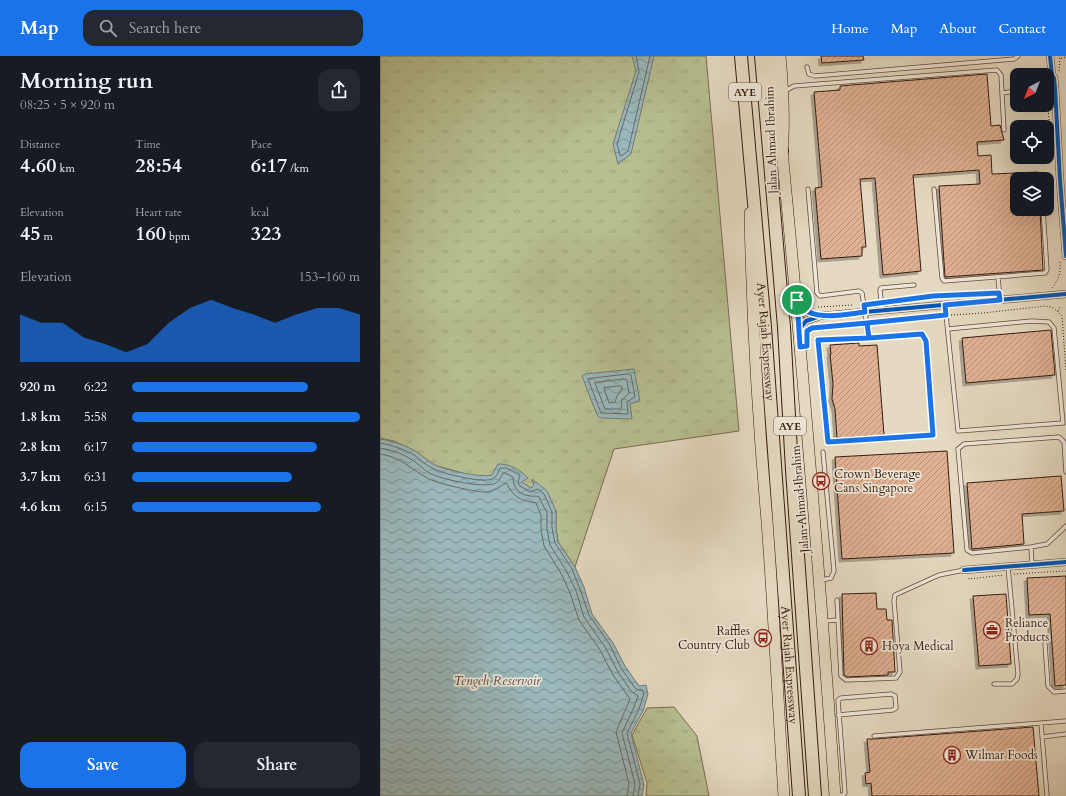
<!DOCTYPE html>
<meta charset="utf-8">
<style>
:root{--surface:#171b24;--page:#242831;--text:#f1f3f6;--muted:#9ea1a6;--accent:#1a73e8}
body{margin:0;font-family:Cardo,serif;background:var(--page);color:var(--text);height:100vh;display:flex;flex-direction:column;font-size:15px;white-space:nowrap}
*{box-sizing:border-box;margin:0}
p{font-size:13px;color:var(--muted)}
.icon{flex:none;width:22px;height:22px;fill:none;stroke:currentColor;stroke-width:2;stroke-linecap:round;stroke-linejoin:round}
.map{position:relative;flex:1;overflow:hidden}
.sheet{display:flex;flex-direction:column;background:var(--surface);width:380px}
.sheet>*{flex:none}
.needle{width:26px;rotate:222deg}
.buttons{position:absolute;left:630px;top:12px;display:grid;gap:8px}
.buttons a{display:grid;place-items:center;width:44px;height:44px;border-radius:8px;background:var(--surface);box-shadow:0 4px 16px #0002;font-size:20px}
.pin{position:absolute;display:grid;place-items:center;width:34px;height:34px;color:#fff;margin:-17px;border:2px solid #fff;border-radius:50%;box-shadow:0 1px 4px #0007}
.round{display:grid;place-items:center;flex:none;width:42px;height:42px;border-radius:12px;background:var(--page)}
.head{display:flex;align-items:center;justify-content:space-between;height:68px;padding:0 20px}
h1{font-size:22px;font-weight:700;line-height:30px}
.stats{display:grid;grid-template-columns:repeat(3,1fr);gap:6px;height:68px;padding:4px 20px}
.stats div{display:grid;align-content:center}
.stats b{font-size:20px;font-weight:700}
.stats small{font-size:11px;font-weight:400}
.stats p{font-size:11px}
.chart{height:112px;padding:8px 20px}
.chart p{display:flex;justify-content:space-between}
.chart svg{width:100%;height:72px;margin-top:4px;fill:var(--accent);opacity:.7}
.cta{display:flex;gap:8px;margin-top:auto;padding:8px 20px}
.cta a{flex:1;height:46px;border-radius:12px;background:var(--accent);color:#fff;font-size:16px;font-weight:700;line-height:46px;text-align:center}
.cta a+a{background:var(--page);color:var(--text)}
ul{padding:0 20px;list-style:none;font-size:13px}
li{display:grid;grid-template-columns:64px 48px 1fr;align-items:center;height:30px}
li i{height:10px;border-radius:5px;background:var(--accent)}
header{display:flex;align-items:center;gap:24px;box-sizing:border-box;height:56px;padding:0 20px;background:var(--accent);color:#fff}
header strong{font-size:19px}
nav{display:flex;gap:22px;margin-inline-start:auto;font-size:14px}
.search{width:280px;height:36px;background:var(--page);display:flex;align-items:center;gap:10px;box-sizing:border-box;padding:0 14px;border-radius:12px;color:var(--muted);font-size:15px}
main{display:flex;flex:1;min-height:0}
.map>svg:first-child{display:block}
</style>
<header>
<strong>Map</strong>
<div class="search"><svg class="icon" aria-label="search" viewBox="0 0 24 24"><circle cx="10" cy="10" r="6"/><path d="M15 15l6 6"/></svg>Search here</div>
<nav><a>Home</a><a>Map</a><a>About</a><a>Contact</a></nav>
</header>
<main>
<section class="sheet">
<div class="head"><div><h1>Morning run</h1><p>08:25 · 5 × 920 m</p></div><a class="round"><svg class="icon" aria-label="share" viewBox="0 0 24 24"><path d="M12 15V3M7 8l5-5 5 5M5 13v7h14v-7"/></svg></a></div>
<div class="stats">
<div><p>Distance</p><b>4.60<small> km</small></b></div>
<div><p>Time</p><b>28:54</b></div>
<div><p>Pace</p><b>6:17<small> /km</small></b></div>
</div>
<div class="stats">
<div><p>Elevation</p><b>45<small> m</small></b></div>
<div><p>Heart rate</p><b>160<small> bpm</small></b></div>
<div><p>kcal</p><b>323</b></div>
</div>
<div class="chart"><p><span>Elevation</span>153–160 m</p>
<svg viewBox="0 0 160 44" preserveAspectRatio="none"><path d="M0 44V15L10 20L20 20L30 29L40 33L50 38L60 33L70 20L80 11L90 6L100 11L110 15L120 20L130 15L140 11L150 11L160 15V44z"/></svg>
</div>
<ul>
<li><b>920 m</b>6:22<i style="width:77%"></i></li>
<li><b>1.8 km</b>5:58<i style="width:100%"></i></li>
<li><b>2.8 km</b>6:17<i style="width:81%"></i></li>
<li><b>3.7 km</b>6:31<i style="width:70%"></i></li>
<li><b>4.6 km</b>6:15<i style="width:83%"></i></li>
</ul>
<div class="cta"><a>Save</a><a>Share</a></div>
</section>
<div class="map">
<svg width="686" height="740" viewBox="0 0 686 740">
<defs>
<pattern id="grass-tufts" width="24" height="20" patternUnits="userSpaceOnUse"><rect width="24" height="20" fill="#b7bf91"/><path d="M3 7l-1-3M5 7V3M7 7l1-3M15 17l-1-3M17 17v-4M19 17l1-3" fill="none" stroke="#9ea47c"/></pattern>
<pattern id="water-waves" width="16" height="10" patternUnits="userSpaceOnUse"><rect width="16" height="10" fill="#9ab8bc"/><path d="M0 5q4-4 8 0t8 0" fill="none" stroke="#7f9597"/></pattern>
<pattern id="building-hatch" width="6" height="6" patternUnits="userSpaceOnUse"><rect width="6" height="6" fill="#e0b193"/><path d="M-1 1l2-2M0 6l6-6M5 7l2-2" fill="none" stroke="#b78f77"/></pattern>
<filter id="shadow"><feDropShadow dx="-3" dy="3" stdDeviation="0" flood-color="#0004"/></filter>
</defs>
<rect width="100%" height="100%" fill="#e5d9c1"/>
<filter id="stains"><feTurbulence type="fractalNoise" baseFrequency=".005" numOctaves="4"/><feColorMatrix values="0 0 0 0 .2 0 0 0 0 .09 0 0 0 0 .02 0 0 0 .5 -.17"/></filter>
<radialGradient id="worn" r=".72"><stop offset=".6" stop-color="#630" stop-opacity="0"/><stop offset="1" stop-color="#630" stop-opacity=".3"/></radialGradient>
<path fill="url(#grass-tufts)" stroke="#786e50" d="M0,0H326L359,375L234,393L195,511L178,486L176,472V455L152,424L154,429L151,432L141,426L112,419L105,421L93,420L54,409L36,396L14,385L0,382Z
M294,651L317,680L329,740H266L267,727L252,679L267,652Z"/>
<path fill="url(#water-waves)" stroke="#737a77" d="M252,0H274L251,98L238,108L233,88L256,15Z
M254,313L260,345L250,348L252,363L220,362L217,359L202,320L205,318Z
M0,383C13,385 25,389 37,396C43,400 48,406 55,409C66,414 100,422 112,419L118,408C130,408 139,413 148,422L142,426L151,432L154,429L152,423L167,435L176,455V472L178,486L195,511L204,531L212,558L233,587L245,610L259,630L266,629L268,638L263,655L251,677L264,729L262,740H0Z"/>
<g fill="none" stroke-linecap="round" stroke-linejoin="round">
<path stroke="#696a66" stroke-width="1" d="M256,0L259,16L237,88L240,99L241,100L248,95L270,0
M249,318L251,319L255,341L247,346L248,358L221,357L208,323Z
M245,323L247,325L249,337L242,344L241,353H225L215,327Z
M240,330L242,331V334L237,340L235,346L229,347L224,332Z
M0,387C12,389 23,393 34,399C40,403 45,409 52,412C60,417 106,429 114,422C117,420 119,415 120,412H126L140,419L138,426L140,430L150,436L158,433L164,438L172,456V472L175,487L192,513L200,533L209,559L230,589L241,612L255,632L258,634H262L264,637L259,653L247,677L260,728L258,740
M0,392C11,394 22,397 32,404C38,407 43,413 49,417C60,423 105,433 116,427C119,425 121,421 123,417H125L133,421C133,431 139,439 150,440C154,441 155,439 159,441L167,457V473L170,489L187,516L196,535L204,561L225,591L238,616L251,635L258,640L254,651L242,677L255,728L253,740
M0,398C21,401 29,412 47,422C55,427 98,437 107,436C115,435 120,430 126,427C135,442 139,444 156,447L161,459V474L164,490L182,519L190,537L199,564L220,594L233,619L250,643L236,676L249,728L247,740"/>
</g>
<path fill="url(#building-hatch)" stroke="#381c10" filter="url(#shadow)" d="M441,0H483L484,4L442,7Z
M607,18L611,70L620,69L624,84L597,86L598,100L611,99L612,118L658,116V123H637V153H660L663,214L565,221L559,130L600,128L599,114L533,119L541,215L503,219L495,122L480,123L486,191H482V200L441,203L435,132L442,131L434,36L460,34V30Z
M671,274L675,319L586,327L582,282Z
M479,287V290L497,289L504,379L457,382L455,353L452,343L453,328L450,298H451L450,289Z
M567,395L574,497L462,503L455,401Z
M681,420L684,455L642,458L644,488L592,493L587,427Z
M686,520V629L675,630L670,558L649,559L647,522Z
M496,537L497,553H506L507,564H512L515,616H508V619L467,621L464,619L462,538Z
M626,538L631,608L599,610L593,540Z
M653,671L659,740H492L491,727L486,728L485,717L490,716L487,683H494Z"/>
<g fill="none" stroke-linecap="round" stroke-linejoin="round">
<g stroke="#634b3c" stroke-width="5">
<path id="service" d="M427,11L429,18L435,20L634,3L638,0
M667,33L675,32
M405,35L414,30L617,14L621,19L624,74
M622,37L637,35
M661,119V123
M428,133L437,237L440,240L479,235L482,237L489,282
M554,133L562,222L564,225L665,217L667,214L663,153
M618,221L620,244
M565,249L578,375L683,367L674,272L669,266L652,265L568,273
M502,254L500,234L501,232L534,229
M542,278L546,285L553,379L448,386L438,284L489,282Z
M686,416L684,386L679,381L584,388L578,393L587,494L592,497L651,491L667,488L686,470
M651,491L652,509
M442,524L451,522L454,515L443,396
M457,544L461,620L466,624L516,622L520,616L514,545L515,539L559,519L584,514
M444,565L458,564
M665,588L668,630L674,636L686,635
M614,628H632L637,623L638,618L628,511
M661,667L667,740
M494,680L686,665
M662,681L686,678
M456,740L463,739L465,737L458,644L461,642L511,638L515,640L516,652L513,654L458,659"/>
</g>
<g stroke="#634b3c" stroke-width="8">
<path id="minor" d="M670,0L672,19L674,22L675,32L680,124L686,200
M417,245L422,253L439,260
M418,274L426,265L440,260L686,238
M584,514L686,506"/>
</g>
<g stroke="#381c10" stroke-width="12">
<path id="primary" d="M400,0C403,32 405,64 402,95C423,310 440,525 455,740
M370,157C372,260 378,363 387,465C394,557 398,649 404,740"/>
</g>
<g stroke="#381c10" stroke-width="14">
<g id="motorway">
<path id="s1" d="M361,0L385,271L419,740"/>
<path d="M381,0L404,271L412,414L435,740"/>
<path d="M392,0C394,31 394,65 402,95"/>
</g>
</g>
<path stroke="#381c10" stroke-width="1" stroke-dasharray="1 2" stroke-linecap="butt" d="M681,2L686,1
M679,15L680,0
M667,39L670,76
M672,232C679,224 681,215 680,205
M506,246L553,240L606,238
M490,248L497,247
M438,251L473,249
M678,255L680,251
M571,259L603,257L666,250L674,252L682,260L686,316
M491,267L560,260
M428,274L432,272L482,268
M634,518L686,515
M589,522V523L623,519"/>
<use href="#service" stroke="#eee6d7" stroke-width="3.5"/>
<use href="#minor" stroke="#eee6d7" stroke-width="7"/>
<use href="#primary" stroke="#e5d9c1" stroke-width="11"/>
<use href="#motorway" stroke="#e5d9c1" stroke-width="12"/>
<g stroke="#eee6d7" stroke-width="6">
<path id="cycleway" d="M670,0L672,19L674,22L675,32L680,124L686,200
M418,275L426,265L440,260L686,238
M584,514L686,506"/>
</g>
<use href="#cycleway" stroke="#0057b8" stroke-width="4"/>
</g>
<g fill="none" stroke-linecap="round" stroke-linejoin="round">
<g stroke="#fff" stroke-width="8">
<path id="route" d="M417,244L420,291L427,290V275L432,272L487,267L489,282L542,278L546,285L553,379L448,386L438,284L489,282L487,267L566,259L565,249L620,244L619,237L553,240L484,249L485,256C464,258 428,268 417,244"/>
</g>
<use href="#route" stroke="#1a73e8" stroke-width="5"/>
</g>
<defs>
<g id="bus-ring" transform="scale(0.9)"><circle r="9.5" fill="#eee6d7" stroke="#8f2418" stroke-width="1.5"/><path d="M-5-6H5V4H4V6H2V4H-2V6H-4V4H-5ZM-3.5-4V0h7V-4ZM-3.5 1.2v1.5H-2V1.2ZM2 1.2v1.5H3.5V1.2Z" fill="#8f2418"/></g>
<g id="office-ring" transform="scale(0.9)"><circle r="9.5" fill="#eee6d7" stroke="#8f2418" stroke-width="1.5"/><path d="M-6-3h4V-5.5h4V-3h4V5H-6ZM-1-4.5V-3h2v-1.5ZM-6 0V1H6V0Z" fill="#8f2418"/></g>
<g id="building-ring" transform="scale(0.9)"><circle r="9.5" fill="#eee6d7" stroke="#8f2418" stroke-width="1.5"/><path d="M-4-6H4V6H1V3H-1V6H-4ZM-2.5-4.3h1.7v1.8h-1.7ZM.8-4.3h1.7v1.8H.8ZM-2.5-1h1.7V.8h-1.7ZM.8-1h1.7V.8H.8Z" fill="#8f2418"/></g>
</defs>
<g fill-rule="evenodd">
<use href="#bus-ring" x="441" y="425"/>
<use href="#office-ring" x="612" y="574"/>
<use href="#bus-ring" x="383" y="582"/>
<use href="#building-ring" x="489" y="590"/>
<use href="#building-ring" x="572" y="699"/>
</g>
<g text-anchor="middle" stroke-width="3.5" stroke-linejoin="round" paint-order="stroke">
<g fill="#eee6d7" stroke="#6f594c" stroke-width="1">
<rect x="349" y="27" width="32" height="18" rx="3"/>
<rect x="394" y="361" width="32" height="18" rx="3"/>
</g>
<g font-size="11" font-weight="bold" fill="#381c10">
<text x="365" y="40">AYE</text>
<text x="410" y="374">AYE</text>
</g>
<g font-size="12" fill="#381c10" stroke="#eee6d7">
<text transform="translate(391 84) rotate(-92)" y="4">Jalan Ahmad Ibrahim</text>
<text dy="4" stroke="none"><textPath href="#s1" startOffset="287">Ayer Rajah Expressway</textPath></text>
<text transform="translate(420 443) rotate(-95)" y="4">Jalan Ahmad Ibrahim</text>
<text dy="4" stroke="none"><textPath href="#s1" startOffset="611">Ayer Rajah Expressway</textPath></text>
</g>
<g font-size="12" fill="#381c10" stroke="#eee6d7" text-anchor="start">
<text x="454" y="422">Crown Beverage<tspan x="454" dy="14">Cans Singapore</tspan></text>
<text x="625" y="571">Reliance<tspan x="625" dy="14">Products</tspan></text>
<text x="370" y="579" text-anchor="end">Raffles<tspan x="370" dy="14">Country Club</tspan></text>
<text x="502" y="594">Hoya Medical</text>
<text x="585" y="703">Wilmar Foods</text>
</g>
<g font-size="13" font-style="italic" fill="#554b44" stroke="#eee6d7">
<text x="117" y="629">Tengeh Reservoir</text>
</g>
</g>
<rect width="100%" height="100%" filter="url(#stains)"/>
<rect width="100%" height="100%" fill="url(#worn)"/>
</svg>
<div class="buttons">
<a><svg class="needle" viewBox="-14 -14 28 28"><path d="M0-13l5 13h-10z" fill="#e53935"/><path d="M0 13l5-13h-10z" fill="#9ea1a6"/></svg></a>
<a><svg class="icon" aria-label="locate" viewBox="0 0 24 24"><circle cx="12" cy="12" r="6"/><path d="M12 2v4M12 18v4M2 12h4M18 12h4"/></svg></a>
<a><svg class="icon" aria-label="layers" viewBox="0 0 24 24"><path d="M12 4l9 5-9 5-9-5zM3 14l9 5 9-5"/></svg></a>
</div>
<div class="pin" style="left:417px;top:244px;background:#1e9e55"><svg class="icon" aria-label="arrive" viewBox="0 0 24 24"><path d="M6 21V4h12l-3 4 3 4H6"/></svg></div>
</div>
</main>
